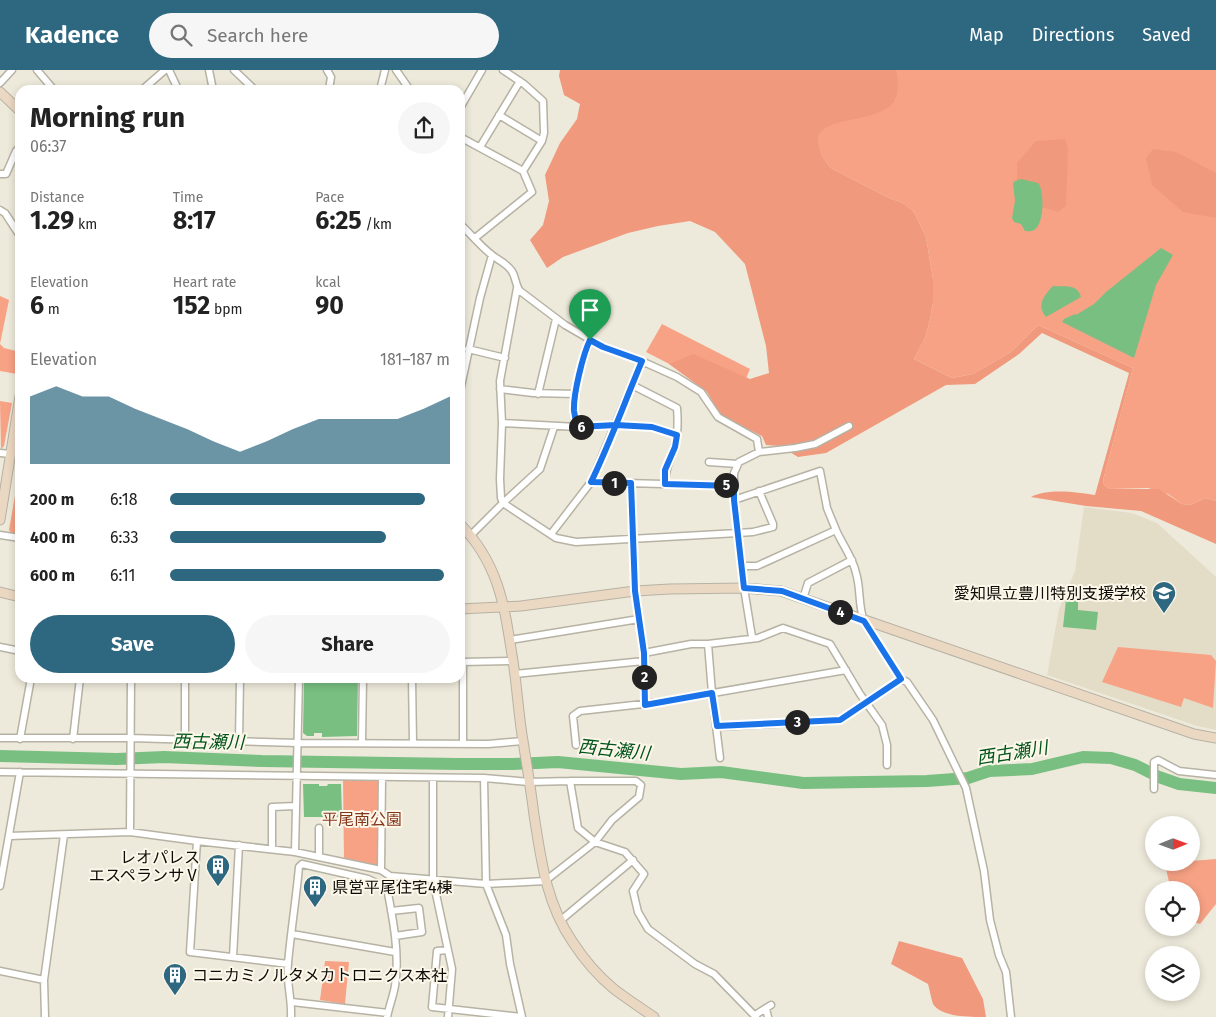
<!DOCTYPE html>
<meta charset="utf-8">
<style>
:root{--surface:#fff;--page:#f6f6f6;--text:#222;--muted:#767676;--accent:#2d6780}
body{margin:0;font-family:"Fira Sans","Noto Sans JP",sans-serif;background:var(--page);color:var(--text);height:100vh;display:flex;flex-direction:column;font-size:19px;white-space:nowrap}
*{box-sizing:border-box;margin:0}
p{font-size:16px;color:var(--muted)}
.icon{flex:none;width:28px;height:28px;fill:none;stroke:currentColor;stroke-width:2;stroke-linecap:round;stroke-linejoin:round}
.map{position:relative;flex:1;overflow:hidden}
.side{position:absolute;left:15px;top:15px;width:450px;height:598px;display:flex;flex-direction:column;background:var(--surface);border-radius:15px;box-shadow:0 2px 8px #0003}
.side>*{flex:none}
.needle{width:32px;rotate:89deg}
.tools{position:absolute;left:1145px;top:746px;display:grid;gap:10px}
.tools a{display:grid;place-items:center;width:55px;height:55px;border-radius:50%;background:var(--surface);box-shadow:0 2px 8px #0003;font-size:25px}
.pin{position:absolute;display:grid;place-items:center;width:42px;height:42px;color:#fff;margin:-51px -21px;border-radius:50% 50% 50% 0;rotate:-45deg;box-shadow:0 0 5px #0007}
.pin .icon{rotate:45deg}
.km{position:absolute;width:25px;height:25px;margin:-12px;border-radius:50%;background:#222;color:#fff;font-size:14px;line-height:25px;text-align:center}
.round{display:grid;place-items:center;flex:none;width:52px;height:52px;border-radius:26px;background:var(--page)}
.headline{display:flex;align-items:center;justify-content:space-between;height:85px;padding:0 15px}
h1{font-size:28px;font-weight:700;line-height:38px}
.metrics{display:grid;grid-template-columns:repeat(3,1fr);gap:8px;height:85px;padding:5px 15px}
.metrics div{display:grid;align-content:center}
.metrics b{font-size:25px;font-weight:700}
.metrics small{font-size:14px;font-weight:400}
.metrics p{font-size:14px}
.chart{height:140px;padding:10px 15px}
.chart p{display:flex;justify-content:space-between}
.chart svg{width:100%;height:90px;margin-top:5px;fill:var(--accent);opacity:.7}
.primary-button{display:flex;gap:10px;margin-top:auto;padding:10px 15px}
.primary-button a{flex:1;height:58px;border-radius:30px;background:var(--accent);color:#fff;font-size:20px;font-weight:700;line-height:58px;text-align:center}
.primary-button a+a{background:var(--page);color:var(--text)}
ul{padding:0 15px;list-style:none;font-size:16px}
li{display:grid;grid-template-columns:80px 60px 1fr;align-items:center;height:38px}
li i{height:12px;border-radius:6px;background:var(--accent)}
header{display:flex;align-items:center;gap:30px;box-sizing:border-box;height:70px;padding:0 25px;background:var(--accent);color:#fff}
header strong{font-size:24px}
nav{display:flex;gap:28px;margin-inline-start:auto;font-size:18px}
.search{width:350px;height:45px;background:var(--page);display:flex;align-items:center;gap:12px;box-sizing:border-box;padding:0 18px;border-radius:28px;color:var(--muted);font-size:19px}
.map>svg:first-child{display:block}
</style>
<header>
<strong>Kadence</strong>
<div class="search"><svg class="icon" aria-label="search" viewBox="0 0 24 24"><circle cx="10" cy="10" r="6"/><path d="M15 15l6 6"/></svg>Search here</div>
<nav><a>Map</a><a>Directions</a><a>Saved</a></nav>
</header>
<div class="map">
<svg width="1216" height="947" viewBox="0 0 1216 947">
<rect width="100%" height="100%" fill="#eeeadb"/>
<path fill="#e3ddc7" d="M1084,437L1132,443L1157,453L1216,507V660L1197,656L1047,605L1059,539L1075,501Z"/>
<path fill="#f8a285" d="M896,0H1216V431L1206,428L1190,435L1182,434L1168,424L1148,418L1109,419L1104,415L1103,410L1133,298L1038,255L1011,282L973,304L952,308L914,289L925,268L930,250L933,233V209L926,167L914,142L903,133L889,128L831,98C823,89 810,70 823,59C829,54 840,51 848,48C864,41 880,35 896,29Z
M0,226L9,230L0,274L4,278L20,282L17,304L0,301Z
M662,254L750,299L743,316L679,299L646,282Z
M0,331L12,333L4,376L1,379Z
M20,397V465L12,464L9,460Z
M1118,577L1211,585L1216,591L1213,638L1184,628L1181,637L1102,612Z
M343,709H380L379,797L344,789Z
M1216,789V834L1200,854L1191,851V820H1171L1165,795L1168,793L1191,792V791Z
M325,891L349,892L345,934L320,930Z"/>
<path fill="#f0997c" d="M560,0H896C898,7 899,24 895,30C881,55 818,44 818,71C819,82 824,90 831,98L889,128L903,133L914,142L926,167L933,209V233L930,250L925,268L914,289L952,308L973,304L1011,282L1038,255L1133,298L1103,410L1104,415L1109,419H1159L1182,434L1190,435L1206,428L1216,431V474L1141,441L1086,436L1031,427C1047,418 1077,422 1095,425L1129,303L1042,263L1019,284L975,314L946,315L826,383L798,387L780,376L766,375L762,366L721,346L707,322L669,294L693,284L750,309L769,303L766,276L745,194L715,162L690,151L658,156L628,163L563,187L547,198L530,170L543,155L549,131L545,105L560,73L577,49L580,34L564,25L559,6Z
M1065,69L1068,78L1066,136L1058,142L1034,135L1017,114V93L1036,71Z
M1153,79L1176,82L1216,103V148L1183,142L1152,115L1146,88Z
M899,871L962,888L983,929L986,947C969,947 941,947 933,934C931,928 930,921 928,914L891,894Z"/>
<path fill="#79bf81" d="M1021,109L1038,113C1045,121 1044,155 1034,160C1031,162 1028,161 1025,161L1021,154L1014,152L1012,148L1015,131L1013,113L1015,111Z
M1161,178L1173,185L1156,215L1134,288L1062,252L1064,249L1075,244L1076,245L1094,234L1106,222Z
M1053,216C1064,217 1078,213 1081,227L1046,247C1036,236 1044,225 1053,216Z
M1066,530L1078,531V540L1098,542L1096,560L1063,557Z
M304,608H358L357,666L322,667V663H314V666H307L303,663Z
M303,714H319V716H327L328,714H341L342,747H304Z"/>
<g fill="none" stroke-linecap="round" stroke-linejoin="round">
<path stroke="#79bf81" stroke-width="12" d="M0,686L117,689L164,687L262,691L459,694H513L558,692L681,704L721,702L803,713L927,711L968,708L989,701L1032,699L1083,687L1111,688L1135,695L1159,707L1179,714L1216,718"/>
<g stroke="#b6b2a4" stroke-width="9">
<path id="street" d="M37,0L54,20
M169,0L176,15
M209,0L213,20
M234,0L255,20
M327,0L331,7L329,20
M396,0L410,20
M0,13L12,0
M142,20L165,0
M380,20L385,0
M460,38L482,0
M499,45L542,71
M460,67L523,101
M480,77L520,11
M0,104H6L16,81L20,77
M0,140L5,143L20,166
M460,154C471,164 481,177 492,185C498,190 506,193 511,200C516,206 515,215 520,221L565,255L603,277L637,289L677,307L701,322L718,347L757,369L759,382
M475,168L532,122L523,101L542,71L544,63L543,31L524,14L503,0
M468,279L505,288
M632,315L677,338C678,350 678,363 675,375C671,391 665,396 665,414
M500,319L533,323L576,324
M460,321L480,228L492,185
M538,324L556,249
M502,353L577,357L616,355L653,357L677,365
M554,357L540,399L503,433L556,468L576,472L738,463L753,462L773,457V454L759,421
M577,357C576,352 574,346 574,341C573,325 583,284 591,270
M0,383L11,384
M709,392L738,394
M591,412L734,416
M631,413L635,521L644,583L645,635
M734,430L820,401L827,438L836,460
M551,464L591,412L642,291
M0,465L20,468
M471,465L503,433L501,428L500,409L502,353L500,311L517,218
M742,496H757L836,460C842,474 853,488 856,503C861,519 858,536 864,551L901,609L907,612L933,650L966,718L984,801L990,850L999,885L1006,902L1011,947
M803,529L808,513L852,490
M752,567L744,518L734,430V403L739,392L759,382L795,378L815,374L849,356
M510,570L639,549
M708,574L712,623L720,688
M0,577L20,581
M644,583L691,574H708L758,568L783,558L830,574L860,624L882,655L887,675V695
M461,592L513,591
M463,592V673
M515,604L644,591
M412,608L413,673
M717,657L840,650L901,609
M0,668H130L298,673L488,674L523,671
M20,669L31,608
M73,669L80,608
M185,670V608
M239,671L240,608
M362,672L363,608
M576,675L573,646L580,641L661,632L846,600
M0,702L484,708L529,712L570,711H636L641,715L639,727L612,750L595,772L545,811L486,814L390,806L381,800L295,782L197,771L130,762L9,766
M433,708V810L452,899L448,947
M484,708L486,814L506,865L510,894L522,947
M570,711L578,758L595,772L625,782L644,804L633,821L638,842L648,859L695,894L714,904L756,947
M1154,719V692L1158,690L1179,701L1216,705
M130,762L131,608
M197,771L190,882L288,894
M272,779V737L296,736
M295,782L299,608
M319,787V758
M381,800L382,707
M0,816L20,702
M391,841L419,838L422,862L395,866
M561,850L633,790
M292,864L395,882
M448,880L437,881L432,937L521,947
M233,887L239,775
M0,901L44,910
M292,932L388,943
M766,939L768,947
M755,945L771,935
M45,947L44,910L64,765
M291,947C292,929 286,911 288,893C291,861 296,829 299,797L302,794L368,809L387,818C393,849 400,885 395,916C393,927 389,937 387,947"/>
</g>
<g stroke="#b6b2a4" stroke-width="11">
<path id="secondary" d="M0,22L20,41
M0,450L20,326
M460,454C498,493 504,533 512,585C517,613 518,642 523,671C527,696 531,720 534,745C541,789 546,833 572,871C583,888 598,906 614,919C627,929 641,938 654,947
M0,522L20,527
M460,539L521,536L635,521L670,519L744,518L781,521L1194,664L1216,668"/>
</g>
<use href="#street" stroke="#fff" stroke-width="6"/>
<use href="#secondary" stroke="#ebd8c3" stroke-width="9"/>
</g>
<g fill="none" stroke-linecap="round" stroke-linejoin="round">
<g stroke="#fff" stroke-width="10">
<path id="route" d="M590,270L603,277L642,291C625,331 610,373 591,412L631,413L635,521L644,583L645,635L712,623L717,656L840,650L901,609L864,551L782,521L744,518L734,430V416L665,414V400L675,377L677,365L652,357L616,355L577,357C576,352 575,346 574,341C573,325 583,284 590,270"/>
</g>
<use href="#route" stroke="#1a73e8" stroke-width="6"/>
</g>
<defs>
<g id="school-pin" transform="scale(1.25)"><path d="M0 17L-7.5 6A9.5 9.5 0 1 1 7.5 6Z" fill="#2d6780" stroke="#fcf7e9"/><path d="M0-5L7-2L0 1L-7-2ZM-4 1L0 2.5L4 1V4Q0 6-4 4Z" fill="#fff"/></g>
<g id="building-pin" transform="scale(1.25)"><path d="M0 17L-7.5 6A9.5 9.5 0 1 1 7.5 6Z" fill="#2d6780" stroke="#fcf7e9"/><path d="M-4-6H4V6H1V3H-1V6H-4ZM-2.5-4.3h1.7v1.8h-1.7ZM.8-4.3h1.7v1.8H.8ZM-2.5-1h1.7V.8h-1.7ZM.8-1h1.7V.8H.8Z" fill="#fff"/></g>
</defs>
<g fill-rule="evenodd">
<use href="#school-pin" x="1164" y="523"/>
<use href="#building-pin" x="218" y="796"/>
<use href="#building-pin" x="315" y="817"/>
<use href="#building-pin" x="175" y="905"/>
</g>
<g text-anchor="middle" stroke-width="4" stroke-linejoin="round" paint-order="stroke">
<g font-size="16" fill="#0d0b07" stroke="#fcf7e9" text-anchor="end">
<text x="1146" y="529">愛知県立豊川特別支援学校</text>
<text x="200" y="793">レオパレス<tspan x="200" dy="18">エスペランサⅤ</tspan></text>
<text x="332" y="823" text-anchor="start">県営平尾住宅4棟</text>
<text x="192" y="911" text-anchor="start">コニカミノルタメカトロニクス本社</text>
</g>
<g font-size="16" fill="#84361b" stroke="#fcf7e9">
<text x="362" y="755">平尾南公園</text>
</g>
<g font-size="18" font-style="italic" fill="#00541b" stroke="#fcf7e9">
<text transform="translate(208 672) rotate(1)" y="6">西古瀬川</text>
<text transform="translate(614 680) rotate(6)" y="6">西古瀬川</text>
<text transform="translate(1012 683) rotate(-9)" y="6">西古瀬川</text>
</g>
</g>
</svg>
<div class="tools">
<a><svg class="needle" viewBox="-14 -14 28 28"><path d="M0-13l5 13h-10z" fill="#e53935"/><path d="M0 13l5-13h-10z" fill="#767676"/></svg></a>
<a><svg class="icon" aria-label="locate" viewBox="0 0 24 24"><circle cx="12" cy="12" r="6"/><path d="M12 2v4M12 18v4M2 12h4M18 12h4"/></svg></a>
<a><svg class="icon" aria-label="layers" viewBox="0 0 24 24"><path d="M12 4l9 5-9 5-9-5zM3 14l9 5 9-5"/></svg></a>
</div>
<div class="pin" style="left:590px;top:270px;background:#1e9e55"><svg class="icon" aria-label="arrive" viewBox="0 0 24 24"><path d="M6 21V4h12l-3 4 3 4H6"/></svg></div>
<b class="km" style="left:614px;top:413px">1</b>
<b class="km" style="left:644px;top:607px">2</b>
<b class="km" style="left:797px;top:652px">3</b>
<b class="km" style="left:840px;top:542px">4</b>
<b class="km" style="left:726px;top:415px">5</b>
<b class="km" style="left:581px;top:357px">6</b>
<section class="side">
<div class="headline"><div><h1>Morning run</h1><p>06:37</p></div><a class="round"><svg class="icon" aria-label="share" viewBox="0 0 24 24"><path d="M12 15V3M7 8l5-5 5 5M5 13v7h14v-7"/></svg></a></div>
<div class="metrics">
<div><p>Distance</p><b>1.29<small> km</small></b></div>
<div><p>Time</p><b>8:17</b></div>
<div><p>Pace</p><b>6:25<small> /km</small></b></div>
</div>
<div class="metrics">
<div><p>Elevation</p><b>6<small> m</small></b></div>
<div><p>Heart rate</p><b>152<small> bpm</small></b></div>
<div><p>kcal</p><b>90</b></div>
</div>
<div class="chart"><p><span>Elevation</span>181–187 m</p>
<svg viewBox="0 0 160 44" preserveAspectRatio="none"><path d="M0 44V11L10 6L20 11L30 11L40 17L50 22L60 27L70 33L80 38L90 33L100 27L110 22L120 22L130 22L140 22L150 17L160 11V44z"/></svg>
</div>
<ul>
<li><b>200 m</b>6:18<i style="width:91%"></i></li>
<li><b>400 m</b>6:33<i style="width:77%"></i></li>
<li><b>600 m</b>6:11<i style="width:98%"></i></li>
</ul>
<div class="primary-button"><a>Save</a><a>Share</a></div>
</section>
</div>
